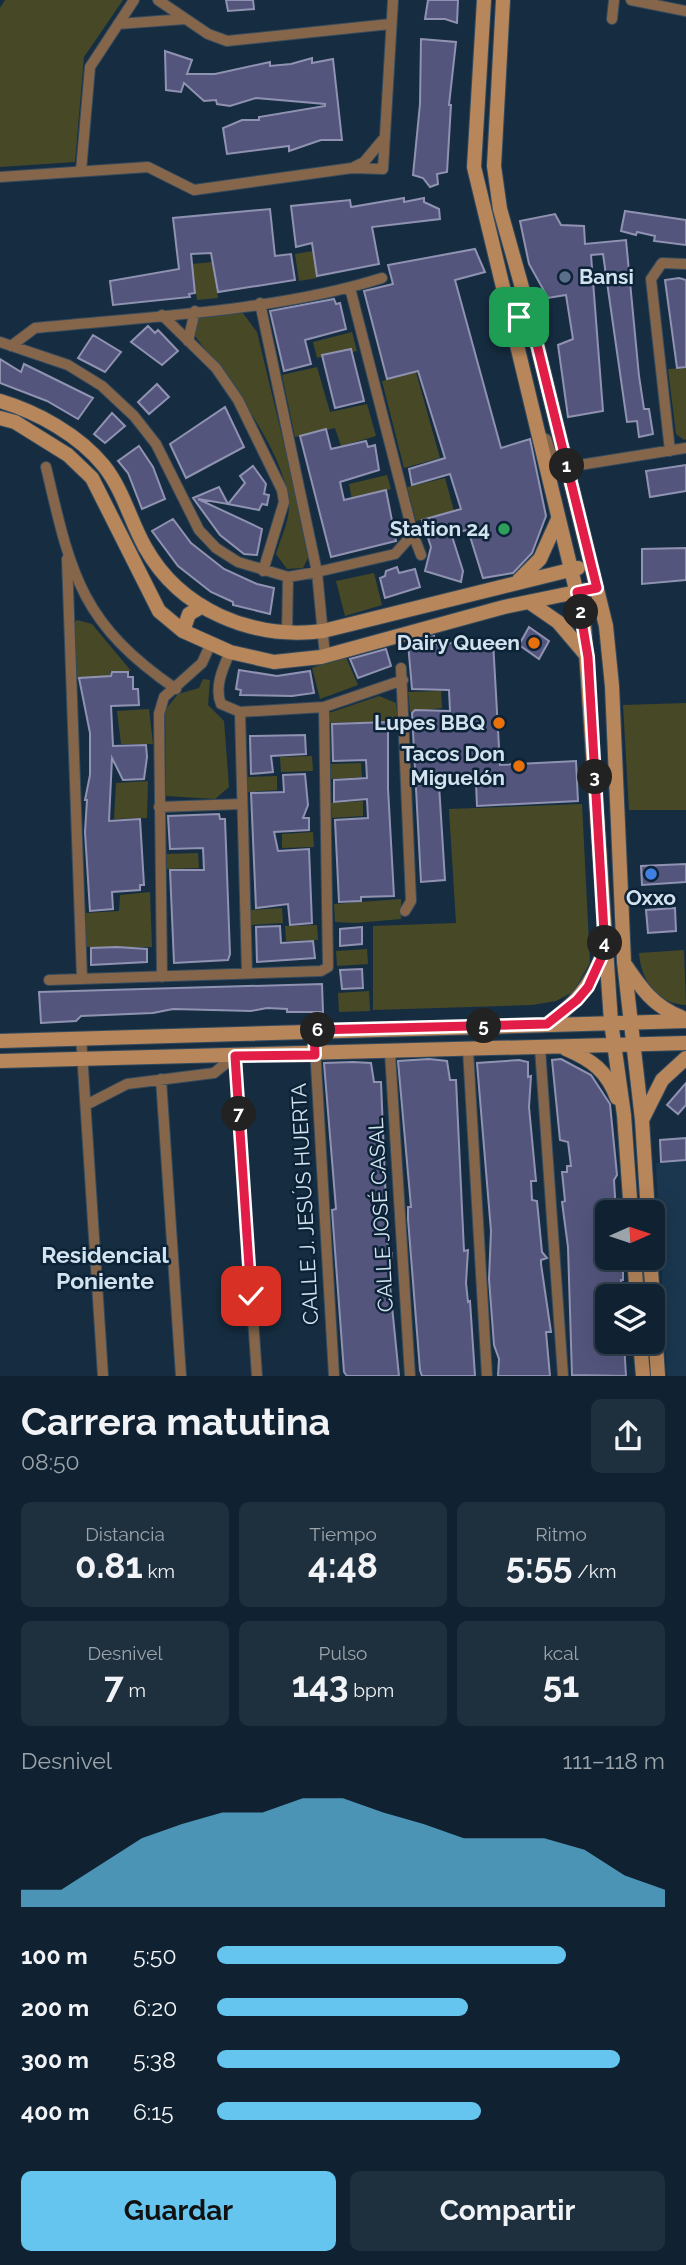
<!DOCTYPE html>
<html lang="es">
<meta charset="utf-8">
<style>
:root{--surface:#102231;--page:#1e2f3d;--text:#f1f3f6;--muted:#9ca4ab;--line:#303f4d;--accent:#65c5ee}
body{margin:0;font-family:Raleway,sans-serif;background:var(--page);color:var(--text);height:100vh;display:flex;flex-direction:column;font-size:26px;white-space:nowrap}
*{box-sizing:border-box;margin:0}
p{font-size:23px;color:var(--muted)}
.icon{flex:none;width:38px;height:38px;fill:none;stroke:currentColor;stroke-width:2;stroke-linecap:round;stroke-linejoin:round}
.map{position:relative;height:1376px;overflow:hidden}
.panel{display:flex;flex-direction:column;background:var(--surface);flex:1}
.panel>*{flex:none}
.needle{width:46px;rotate:87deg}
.fabs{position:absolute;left:595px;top:1200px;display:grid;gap:14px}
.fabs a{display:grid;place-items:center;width:70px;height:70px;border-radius:10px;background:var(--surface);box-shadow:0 7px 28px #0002,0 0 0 2px var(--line);font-size:35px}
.pin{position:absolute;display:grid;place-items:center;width:60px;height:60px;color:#fff;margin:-30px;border-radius:14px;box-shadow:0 4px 10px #0006}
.km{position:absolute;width:35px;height:35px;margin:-18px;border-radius:50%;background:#222;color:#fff;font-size:19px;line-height:35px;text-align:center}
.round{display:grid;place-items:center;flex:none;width:74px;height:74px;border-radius:10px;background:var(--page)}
.summary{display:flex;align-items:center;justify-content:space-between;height:119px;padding:0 21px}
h1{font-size:38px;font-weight:700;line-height:52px}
.stats{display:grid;grid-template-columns:repeat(3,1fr);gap:10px;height:119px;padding:7px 21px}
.stats div{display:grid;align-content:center;border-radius:10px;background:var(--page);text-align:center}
.stats b{font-size:35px;font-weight:700}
.stats small{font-size:19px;font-weight:400}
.stats p{font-size:19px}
.chart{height:196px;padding:14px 21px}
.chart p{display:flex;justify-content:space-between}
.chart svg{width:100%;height:126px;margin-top:7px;fill:var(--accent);opacity:.7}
.action{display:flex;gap:14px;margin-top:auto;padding:14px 21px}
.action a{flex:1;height:80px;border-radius:10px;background:var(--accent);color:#111;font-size:28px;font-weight:700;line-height:80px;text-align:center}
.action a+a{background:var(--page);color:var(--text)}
ul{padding:0 21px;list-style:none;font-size:23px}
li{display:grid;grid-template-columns:112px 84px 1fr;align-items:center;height:52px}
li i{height:18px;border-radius:9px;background:var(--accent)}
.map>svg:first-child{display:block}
</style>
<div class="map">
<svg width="686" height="1376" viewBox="0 0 686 1376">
<rect width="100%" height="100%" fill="#162d41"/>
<path fill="#1a374f" d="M686,1161V1376H667L656,1163Z"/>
<path fill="#474926" d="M5,0H123L84,57L75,162L0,167V8Z
M313,251L317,278L299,281L295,254Z
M212,262L218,298L197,300L192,264Z
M240,309L257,332L306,536L309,556L303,568L287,569L276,554C280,540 289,522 289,507C287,452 225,376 192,332L196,318Z
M352,332L357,351L352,352L351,348L317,358L313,342Z
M317,367L330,412L367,404L376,436L341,446L335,428L295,437L282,375Z
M686,368V439L684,440L676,434L668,369Z
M416,372L440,458L404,468L382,381Z
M387,475L391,489L352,500L349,484Z
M445,478L454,511L416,521L407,487Z
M374,573L382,605L345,616L336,581Z
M77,620L92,624L131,671H110L113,691L101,676L73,680L72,625Z
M345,655L358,685L320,699L312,668Z
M203,679L210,680L208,705L224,721L229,787L215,799L166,796L165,710L178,694L199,688Z
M441,691L442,708L410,712L408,692Z
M379,696L396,703L398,721L327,723L326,714Z
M686,703V810H629L623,705Z
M149,709L153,744H121L117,711Z
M312,756L313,771L281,772L280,757Z
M361,763L362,777L330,779V764Z
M277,776V790L248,792L247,777Z
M148,781L147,818L114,819L116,783Z
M363,801V816L332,818L331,803Z
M582,804L590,963L573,992L556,1001L532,1005L373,1010V926L456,923L449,809Z
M313,832L314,847L282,848V834Z
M198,853L199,868L167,869L166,854Z
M150,892L152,947H85L86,913L119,911L120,895Z
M401,899V919L355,923L335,922L334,904Z
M282,908L283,923L251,925V910Z
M317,925L318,940L286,941L285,926Z
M367,949L368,964L337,966L336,951Z
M684,950L686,1005C657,1004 641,980 639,953Z
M369,991L370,1011L339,1012L338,993Z"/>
<path fill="#54557d" stroke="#9092b2" stroke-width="2" d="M226,0H253L254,9L228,11Z
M428,0H458L457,23L445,19H425Z
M421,39L456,42L449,105H451L447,172L437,174L438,184L430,187L423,178L413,175L420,104Z
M165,51L192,60L187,74H215L270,62V66L291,64L312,58V63L333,59L342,140H321L289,151V146L227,154L223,128L242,120H259V117L325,106V104L256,98L230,106L217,104L216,100L204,101L184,83L181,92L166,90Z
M404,198V202L424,198V202L439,209L440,219L372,227L379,264L317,276L312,243L296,247L291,206L350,200L351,207Z
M270,209L275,256L291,254L295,280L218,292L211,253L191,254L195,293L189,294L190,297L113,305L110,281L179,269L173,218Z
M625,211L686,220V245L654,241L655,236L637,232L636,235L621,231Z
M555,214L561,225L584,226L585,244L626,240L639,376L644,409H649L653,434L639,437L637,421L627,422L603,254L591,255L603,411L568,417L558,345L573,339L566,295L548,298L529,264L520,221Z
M475,249L485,272L455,280L501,448L530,439L546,516L532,553L513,573L483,578L468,530L451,533L463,571L461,582L425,571L431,547L422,520L461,509L450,474L412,485L409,469L445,458L418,371L387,379L364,291L393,284L388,265Z
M679,278L686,280V367L677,368L665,280Z
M334,299L336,304L340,303L346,329L305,340L311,364L284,371L270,311Z
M148,326L155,333L158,330L178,351L162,365L131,342Z
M93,335L121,352L105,372L78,358Z
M351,349L364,401L335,408L322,355Z
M0,359L21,372L24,364L93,398L78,419L47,401L0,383Z
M157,384L169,397L149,414L138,402Z
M225,407L244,447L186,478L170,444Z
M112,413L125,426L105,443L94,434Z
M326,429L331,449L366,441L368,447L375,445L379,470L340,482L344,500L386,490L396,541L331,557L300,436Z
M139,446L153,467L165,499L142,509L128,473L118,461Z
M686,465V491L650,497L646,471Z
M253,466L266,484L264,494L269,495L267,505L262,504L259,510L228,504L245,483L240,476Z
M219,487L228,504L198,499L262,529L257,555L244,554L220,535L193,498Z
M173,519L191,543L224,569L257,584L274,588L270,614L233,605V602L211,592L178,566L152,531Z
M686,548V580L642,584V549Z
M397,567L399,573L415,569L420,587L385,598L380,578L385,576L386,571Z
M529,627L549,641L539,659L519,645Z
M434,636V644L493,641L500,765L576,761L578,801L477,806L476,783L439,785L445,880L421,882L412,713L415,710L450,711L449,690L412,689L408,643Z
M386,649L391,666L358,678L350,659Z
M239,670L277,676L310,671L314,693L292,696L240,695L241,690L236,689Z
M112,672H128V677H133V689H138L139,705L111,706L113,746L146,745L147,757L144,779L123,780L112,758L109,821L140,819L144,885H140V890L112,892L113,909L90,911L85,832L87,800H85L90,775V733L79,678L111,676Z
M388,722V788L394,896L361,897V901L339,902L335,820L368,818L367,799L334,802V780L367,778L366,760L333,761L332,724Z
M305,735L306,754L271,756L273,772L251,774L250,736Z
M305,774L308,805L303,818H309V830L274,832L278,851L309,849L312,923L290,925L288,904L256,908L251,793L284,792L283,775Z
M219,814L220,819H225L230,954L228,960L174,963L170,870H204L203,848L170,849L168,816Z
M686,864V882L642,885L641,866Z
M675,908L676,931L648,933L646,910Z
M280,926L281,943L313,941L315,958L257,962L256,927Z
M362,927V944L340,946V929Z
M117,947L147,949V962L91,965V948Z
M362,969L363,988L342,989L340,970Z
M322,984L323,1012H287V1009L267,1008L251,1011L173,1009L153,1013L81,1016L76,1021L41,1023L39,992Z
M429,1059L447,1061L450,1080H456L464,1251L468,1250L466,1283L468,1302L470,1301L475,1376H422L420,1370L408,1219V1207H411L398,1061Z
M561,1059L591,1075L610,1104L617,1175L614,1180L616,1213H607V1258H623V1280H621L622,1291H615L616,1297H607V1342H624L626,1376L572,1375L568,1247L562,1202L565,1201L562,1172H567V1166H571L568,1142L560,1140L552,1060Z
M519,1060L528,1062V1077L531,1076L529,1107L536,1181H531L532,1200L537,1201L542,1252L547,1258L541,1260V1264L551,1332H546L550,1376H498L499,1359L494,1345L489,1279L491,1231L477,1063Z
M353,1062L371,1063L374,1082H381L388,1253H392L390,1286L399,1376H347L344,1372L332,1210L336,1209L324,1063Z
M686,1083V1105L678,1114L667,1105Z
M686,1138V1160L661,1162L660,1140Z"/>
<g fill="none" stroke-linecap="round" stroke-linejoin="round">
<g stroke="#344a5d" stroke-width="12">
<path id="street" d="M158,0L208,34L227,41L390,24
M631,0L686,11
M612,19L614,0
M118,24L185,19
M354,167L364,162L385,137
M81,171L90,67L134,0
M0,177L148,167L194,190L352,168L383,169L393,0
M350,288L413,534L421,555
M260,303L317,572L325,656
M162,315L216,368L238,400L282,490L284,502L263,571
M188,341L195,311
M0,342L68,365L102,386L134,416L156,444L199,530L216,548L238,562L288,577L317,572L395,554L413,534
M11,346L35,328C145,317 278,311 382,278
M539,436L546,439L555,465L561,468L686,448
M670,451L651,279L662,263L686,264
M46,467C71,574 80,623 176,689
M67,559L82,978
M287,633L288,577
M230,652C223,668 214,687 221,704L240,712L324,707L403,680
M401,668L411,901L405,911
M240,712L247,973
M159,807L241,804
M162,977L159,714L164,697L202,663L211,643
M49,980L321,971L328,967L324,707
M314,1030L334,1376
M81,1037L103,1376
M540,1048L563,1376
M468,1050L487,1376
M390,1053L410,1376
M235,1056L257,1376
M161,1079L181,1376
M86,1105L127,1084L214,1073L235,1056"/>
</g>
<g stroke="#344a5d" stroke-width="16">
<path id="secondary" d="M484,0L474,167L584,623L611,1022L624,1115L631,1213
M503,0L494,166L500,209L530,316L606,626L612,686L624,962L642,1120L648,1213
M0,401C37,412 79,435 104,466C123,490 130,520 145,547C180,610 252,640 323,631L578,568
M0,418L15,422L68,455L92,478L159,611L183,631L230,652L274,662L321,657L504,607L586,590
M519,580L540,559L558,519
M529,602L558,622L586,655
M183,631L189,614L201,607
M624,963C641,988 653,1006 681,1017
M547,1024C575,1005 591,985 603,954
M0,1041L686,1021
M566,1049C592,1060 607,1071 617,1098
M0,1061L686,1043
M643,1118L662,1080L686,1058
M634,1258L637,1297
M650,1258L653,1297
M653,1298L658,1376
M640,1342L643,1376"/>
</g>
<use href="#street" stroke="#85664b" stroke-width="10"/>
<use href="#secondary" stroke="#b7865b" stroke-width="14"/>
</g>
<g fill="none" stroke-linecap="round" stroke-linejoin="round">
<g stroke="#fff" stroke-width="14">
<path id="route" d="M251,1296L235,1056L315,1055L314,1030L547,1024L577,1000L588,987L605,950L588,657L577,592L597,588L530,316L519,317"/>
</g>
<use href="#route" stroke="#e11d48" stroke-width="9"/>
</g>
<circle fill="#5c6f8a" stroke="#0c2337" stroke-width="2.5" cx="565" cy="277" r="7"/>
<circle fill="#2e9e5b" stroke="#0c2337" stroke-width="2.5" cx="504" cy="529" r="7"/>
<g fill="#e8710a" stroke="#0c2337" stroke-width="2.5">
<circle cx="534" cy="643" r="7"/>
<circle cx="499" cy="723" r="7"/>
<circle cx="519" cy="766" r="7"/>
</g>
<circle fill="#3f7fe0" stroke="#0c2337" stroke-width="2.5" cx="651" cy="874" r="7"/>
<g text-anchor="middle" stroke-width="5" stroke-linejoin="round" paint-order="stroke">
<g font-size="21" font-weight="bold" fill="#d3e2ef" stroke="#0c2337" text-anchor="end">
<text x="579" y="284" text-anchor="start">Bansi</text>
<text x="490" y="536">Station 24</text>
<text x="520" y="650">Dairy Queen</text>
<text x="485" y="730">Lupes BBQ</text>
<text x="505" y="761">Tacos Don<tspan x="505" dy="24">Miguelón</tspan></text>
<text x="651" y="905" text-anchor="middle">Oxxo</text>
</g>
<g font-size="21" fill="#d3e2ef" stroke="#0c2337">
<text transform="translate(305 1204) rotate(-93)" y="7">CALLE J. JESÚS HUERTA</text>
<text transform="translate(381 1215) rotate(-93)" y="7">CALLE JOSÉ CASAL</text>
</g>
<g font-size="23" font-weight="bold" fill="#d3e2ef" stroke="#0c2337">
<text x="105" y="1263">Residencial<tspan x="105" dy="26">Poniente</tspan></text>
</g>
</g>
</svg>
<div class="fabs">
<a><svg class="needle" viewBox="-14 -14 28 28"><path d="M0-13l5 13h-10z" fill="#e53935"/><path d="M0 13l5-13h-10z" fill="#9ca4ab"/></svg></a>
<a><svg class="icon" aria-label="layers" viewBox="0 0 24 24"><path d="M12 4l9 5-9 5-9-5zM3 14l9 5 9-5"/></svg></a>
</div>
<div class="pin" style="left:519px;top:317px;background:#1e9e55"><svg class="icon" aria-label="arrive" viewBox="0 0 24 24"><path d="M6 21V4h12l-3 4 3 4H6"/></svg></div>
<div class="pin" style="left:251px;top:1296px;background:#d93025"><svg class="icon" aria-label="check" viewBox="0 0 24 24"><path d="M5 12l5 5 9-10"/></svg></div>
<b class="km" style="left:567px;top:466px">1</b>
<b class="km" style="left:581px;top:612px">2</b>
<b class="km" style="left:595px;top:777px">3</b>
<b class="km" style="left:605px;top:943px">4</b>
<b class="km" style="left:484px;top:1026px">5</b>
<b class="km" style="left:318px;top:1030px">6</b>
<b class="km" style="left:239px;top:1114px">7</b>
</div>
<section class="panel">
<div class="summary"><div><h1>Carrera matutina</h1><p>08:50</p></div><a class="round"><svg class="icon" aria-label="share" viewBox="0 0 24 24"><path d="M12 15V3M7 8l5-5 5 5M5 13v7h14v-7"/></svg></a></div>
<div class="stats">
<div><p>Distancia</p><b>0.81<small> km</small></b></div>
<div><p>Tiempo</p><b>4:48</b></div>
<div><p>Ritmo</p><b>5:55<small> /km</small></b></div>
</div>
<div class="stats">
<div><p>Desnivel</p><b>7<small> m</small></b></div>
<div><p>Pulso</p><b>143<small> bpm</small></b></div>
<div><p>kcal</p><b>51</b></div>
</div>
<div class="chart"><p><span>Desnivel</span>111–118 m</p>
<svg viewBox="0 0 160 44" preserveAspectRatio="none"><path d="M0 44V38L10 38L20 29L30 20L40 15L50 11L60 11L70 6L80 6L90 11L100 15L110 20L120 20L130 20L140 24L150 33L160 38V44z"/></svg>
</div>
<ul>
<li><b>100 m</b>5:50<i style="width:78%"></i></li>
<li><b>200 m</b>6:20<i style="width:56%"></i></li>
<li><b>300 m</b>5:38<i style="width:90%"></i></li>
<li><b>400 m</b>6:15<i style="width:59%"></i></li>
</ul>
<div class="action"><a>Guardar</a><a>Compartir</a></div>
</section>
